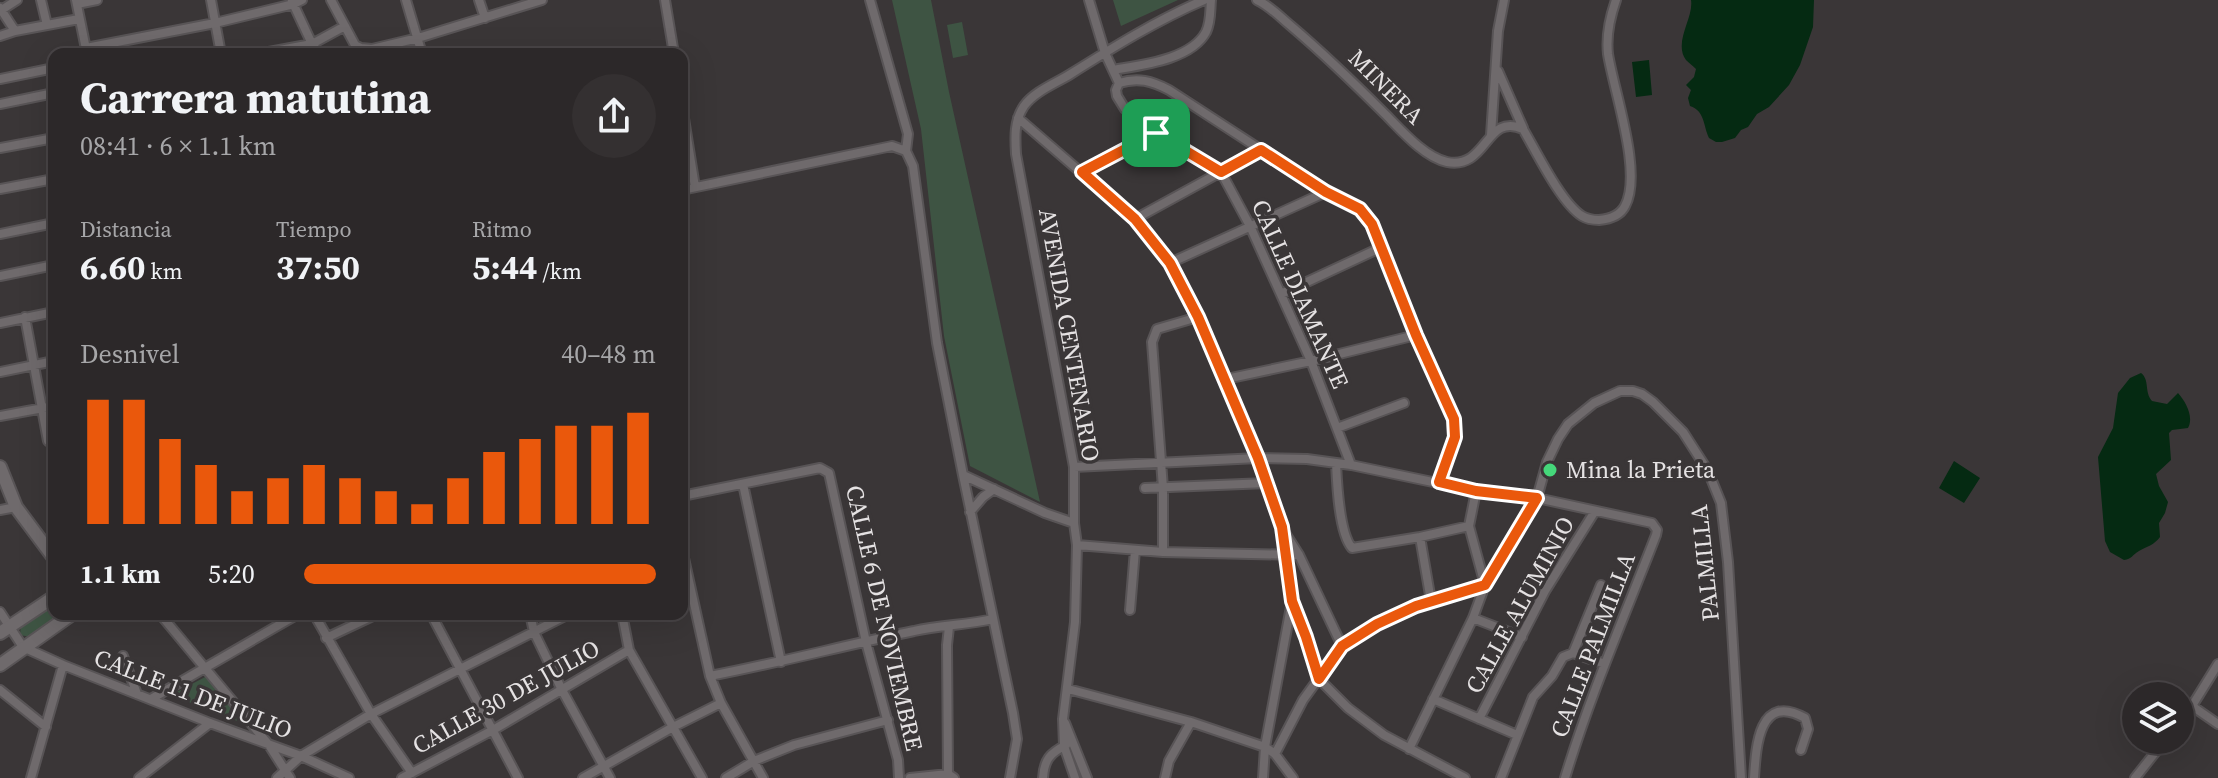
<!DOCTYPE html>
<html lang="es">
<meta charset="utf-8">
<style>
:root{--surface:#2c2829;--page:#343031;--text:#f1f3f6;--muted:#a6a6a8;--line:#484446;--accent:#ea580c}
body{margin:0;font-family:"Source Serif 4",serif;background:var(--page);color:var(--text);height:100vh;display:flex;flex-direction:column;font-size:30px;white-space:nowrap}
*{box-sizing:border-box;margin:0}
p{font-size:26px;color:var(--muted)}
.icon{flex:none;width:44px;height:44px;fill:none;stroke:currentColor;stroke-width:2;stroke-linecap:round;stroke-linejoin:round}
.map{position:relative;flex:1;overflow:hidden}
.sheet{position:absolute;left:48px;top:48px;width:640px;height:572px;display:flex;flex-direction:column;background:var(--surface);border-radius:16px;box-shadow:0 8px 32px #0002,0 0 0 2px var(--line)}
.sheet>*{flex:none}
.controls{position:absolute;left:2122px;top:682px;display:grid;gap:16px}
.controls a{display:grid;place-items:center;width:72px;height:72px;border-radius:50%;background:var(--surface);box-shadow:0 8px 32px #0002,0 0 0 2px var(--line);font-size:40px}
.pin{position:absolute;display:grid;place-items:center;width:68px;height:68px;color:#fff;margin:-34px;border-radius:16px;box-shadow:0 4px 12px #0006}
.round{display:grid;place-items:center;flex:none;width:84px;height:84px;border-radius:42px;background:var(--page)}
.head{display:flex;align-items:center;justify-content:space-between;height:136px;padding:0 32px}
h1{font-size:44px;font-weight:700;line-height:60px}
.stats{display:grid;grid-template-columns:repeat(3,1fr);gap:12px;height:136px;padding:8px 32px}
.stats div{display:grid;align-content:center}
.stats b{font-size:34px;font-weight:700}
.stats small{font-size:22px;font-weight:400}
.stats p{font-size:22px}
.chart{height:224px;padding:16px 32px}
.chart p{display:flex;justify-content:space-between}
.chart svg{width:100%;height:144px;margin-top:8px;stroke:var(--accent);stroke-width:6}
ul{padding:0 32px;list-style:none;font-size:26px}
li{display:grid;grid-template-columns:128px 96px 1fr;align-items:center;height:60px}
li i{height:20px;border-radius:10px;background:var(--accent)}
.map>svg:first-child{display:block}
</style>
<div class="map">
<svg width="2218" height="778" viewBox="0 0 2218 778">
<rect width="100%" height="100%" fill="#3a3637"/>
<path fill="#3e5443" d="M892,0H931L949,92L1040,502L970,466L944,336L921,129Z
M1113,0H1178L1121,26Z
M962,22L968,55L953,58L947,25Z
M54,601V614H62L30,637L20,635L21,624Z
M207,676L245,724L171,695Z"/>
<path fill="#052a12" d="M1691,0H1814L1813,27L1800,65L1789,85L1769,107L1757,114L1748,127L1741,130L1735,138L1722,142H1716L1709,138C1703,125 1705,111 1690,106L1688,98L1691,90L1686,85L1694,77L1696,69C1693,66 1689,63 1686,60C1673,42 1694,18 1691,0Z
M1649,60L1652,95L1636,97L1632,62Z
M2141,373C2150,380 2144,392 2152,401L2167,404L2178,393C2186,402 2194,417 2188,428L2172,430L2169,433L2171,460L2156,474L2159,486L2168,502L2165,513L2159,523L2160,537C2154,545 2148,546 2139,551C2132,555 2132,559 2124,560L2110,552L2105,541L2098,457L2113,428L2118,393L2130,378Z
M1954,461L1980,478L1964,503L1939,488Z"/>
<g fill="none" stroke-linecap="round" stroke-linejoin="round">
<g stroke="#585456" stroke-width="12">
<path id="street" d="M41,0L47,25
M76,0L87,54
M211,0L221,54
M331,0L355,45L361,48L372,49L418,38L542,0
M406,0L422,54
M479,0L485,18
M665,0L674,54
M870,0L908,134L906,151
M1089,0L1105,53L1119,83L1116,90L1117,96L1125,109L1156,133L1221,172L1250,226L1311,361L1351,465
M1257,0C1270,6 1280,17 1291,26C1324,54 1354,83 1385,114C1401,130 1424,157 1447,162C1488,170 1485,112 1523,129C1536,151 1561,203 1582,216C1587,219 1593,220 1599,220C1610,219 1620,216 1625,206C1643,173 1614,92 1608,54C1606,36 1610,17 1616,0
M292,1L312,44L320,54
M77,4L97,0
M0,8L15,31
M0,11L17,0
M0,36L15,31L79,19
M86,48L215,23L294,4L302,0
M258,54L312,44L345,26
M1113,70C1141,65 1191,60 1206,32C1211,22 1210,11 1211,0
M1498,71L1523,128
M0,79L54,68
M1119,83C1138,77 1152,81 1169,90L1326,192L1360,209L1367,217L1382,247L1416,335L1454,419L1455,437L1439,482
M0,104L54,93
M682,106L695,187
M1018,118L1135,219L1170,263L1198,317L1258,458L1282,527L1292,601L1265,747L1263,778
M1491,135L1498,31L1504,0
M0,148L54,138
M1082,172L1156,133
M0,189L54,179
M682,190L892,146L906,151L913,166L937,343L963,475L1045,513L1074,523
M1135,219L1261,150
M0,234L54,223
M1170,263L1326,192
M0,276L54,265
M1281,294L1382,247
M25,317L48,441L54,445
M0,323L54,312
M0,372L54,361
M1226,379L1311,361L1416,335
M0,416L54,406
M1337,428L1404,403
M1336,463C1337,484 1339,533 1352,548L1420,537L1469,526
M1074,467L1258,458L1307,459L1351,465L1476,491L1537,498L1652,523L1657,530L1656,535C1625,615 1590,695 1565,778
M963,475L1013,713L1017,739L1010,778
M743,484L781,662
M1145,488L1267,483
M1476,491L1469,526L1485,585
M682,496L820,468L829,473L866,642L898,760L899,778
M0,510L16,507
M970,512L983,497L994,489
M1285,533L1299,555L1342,646
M1420,537L1431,601
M1077,545L1163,552L1299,555
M682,549L710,676L721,703L763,778
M1163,552V488L1152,342L1157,329L1198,317
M1292,602L1306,637L1319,679L1348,708L1384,735L1465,778
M1130,610L1135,550
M0,612L23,647L63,665L210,723L301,756L349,778
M160,614L269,745L290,778
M314,614L371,714L412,773
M431,614L518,778
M530,614L534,632L562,690L610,778
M622,614L629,650L702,778
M1473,618L1522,637
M326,638L377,614
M1573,653L1601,585
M123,656L137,694
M710,676C778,663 846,645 914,631C940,625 967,625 993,619
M1068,689L1191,722L1265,747L1275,754L1293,778
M0,690L46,727
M151,699L298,614
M1433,699L1517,735
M2192,706L2218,724
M1479,719L1545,591L1595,511
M2180,721L2192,706L2218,664
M1065,723L1087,778
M1409,749L1473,618L1485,585L1537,498L1547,462L1558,439L1568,424L1594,403L1620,391H1633L1642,394L1653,402L1683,432L1708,471L1721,503L1728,562L1741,778
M1275,754L1303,700L1342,646L1395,615L1431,601L1485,585
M948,774L947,645L949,627
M31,778L63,665
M139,778L210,723
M277,778L301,756L371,714L569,614
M402,778L493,730L629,650
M583,778L673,727L721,703
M726,778L754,761L794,745L888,720
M910,778L948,774L954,778
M1043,778C1044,760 1050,753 1066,745
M1075,778L1064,746L1063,719L1075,622L1077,545L1074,523V467L1016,154C1015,137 1014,121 1024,106C1034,92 1054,84 1069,75C1112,48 1157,20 1204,0
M1165,778L1169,761L1191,722
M1501,778L1533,697L1552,676L1563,657L1573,653L1605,664
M1754,778C1756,746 1759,692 1805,718L1808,729L1801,750
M2135,778L2165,740"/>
</g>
<g stroke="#585456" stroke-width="16">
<path id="secondary" d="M0,467L16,507L54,558
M0,633L54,597
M0,665L72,614"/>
</g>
<use href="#street" stroke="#6f6a6c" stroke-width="8"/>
<use href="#secondary" stroke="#6f6a6c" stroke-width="12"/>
</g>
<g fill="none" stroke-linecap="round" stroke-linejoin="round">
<g stroke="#fff" stroke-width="16">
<path id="route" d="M1156,133L1221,172L1261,150L1326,192L1360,209L1372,224L1416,335L1454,419L1455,437L1439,482L1476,491L1537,498L1485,585L1416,606L1377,624L1342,646L1319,679L1306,637L1292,601L1282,527L1258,458L1198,317L1170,263L1135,219L1082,172Z"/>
</g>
<use href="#route" stroke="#ea580c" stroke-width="10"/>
</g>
<circle fill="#45d77a" stroke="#3a3637" stroke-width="3" cx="1550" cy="470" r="8"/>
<g text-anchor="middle" stroke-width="7" stroke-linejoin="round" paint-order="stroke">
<g font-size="24" fill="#e5e2e3" stroke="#3a3637">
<text transform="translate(1386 87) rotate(45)" y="8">MINERA</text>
<text transform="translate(1300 294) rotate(66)" y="8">CALLE DIAMANTE</text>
<text transform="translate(1069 335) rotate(80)" y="8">AVENIDA CENTENARIO</text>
<text transform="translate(1705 563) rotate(-96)" y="8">PALMILLA</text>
<text transform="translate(1520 605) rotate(-61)" y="8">CALLE ALUMINIO</text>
<text transform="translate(884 618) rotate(77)" y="8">CALLE 6 DE NOVIEMBRE</text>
<text transform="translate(1593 645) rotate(-69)" y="8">CALLE PALMILLA</text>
<text transform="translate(193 694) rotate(21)" y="8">CALLE 11 DE JULIO</text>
<text transform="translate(506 697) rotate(-29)" y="8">CALLE 30 DE JULIO</text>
</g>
<g font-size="24" fill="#e5e2e3" stroke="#3a3637" text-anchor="start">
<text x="1566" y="478">Mina la Prieta</text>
</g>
</g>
</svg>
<div class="controls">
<a><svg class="icon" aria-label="layers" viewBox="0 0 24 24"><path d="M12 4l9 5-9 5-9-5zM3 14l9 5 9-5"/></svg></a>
</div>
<div class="pin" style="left:1156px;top:133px;background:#1e9e55"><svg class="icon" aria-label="arrive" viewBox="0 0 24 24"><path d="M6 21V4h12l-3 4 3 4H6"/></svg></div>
<section class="sheet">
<div class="head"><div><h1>Carrera matutina</h1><p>08:41 · 6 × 1.1 km</p></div><a class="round"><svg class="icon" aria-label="share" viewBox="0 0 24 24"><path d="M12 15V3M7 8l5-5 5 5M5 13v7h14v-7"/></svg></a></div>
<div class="stats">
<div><p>Distancia</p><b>6.60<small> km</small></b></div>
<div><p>Tiempo</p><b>37:50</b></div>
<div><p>Ritmo</p><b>5:44<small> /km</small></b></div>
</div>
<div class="chart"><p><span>Desnivel</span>40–48 m</p>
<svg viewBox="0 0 160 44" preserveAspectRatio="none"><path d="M5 44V6M15 44V6M25 44V18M35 44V26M45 44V34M55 44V30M65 44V26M75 44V30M85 44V34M95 44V38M105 44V30M115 44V22M125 44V18M135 44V14M145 44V14M155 44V10"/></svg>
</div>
<ul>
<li><b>1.1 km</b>5:20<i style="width:100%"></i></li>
</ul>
</section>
</div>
